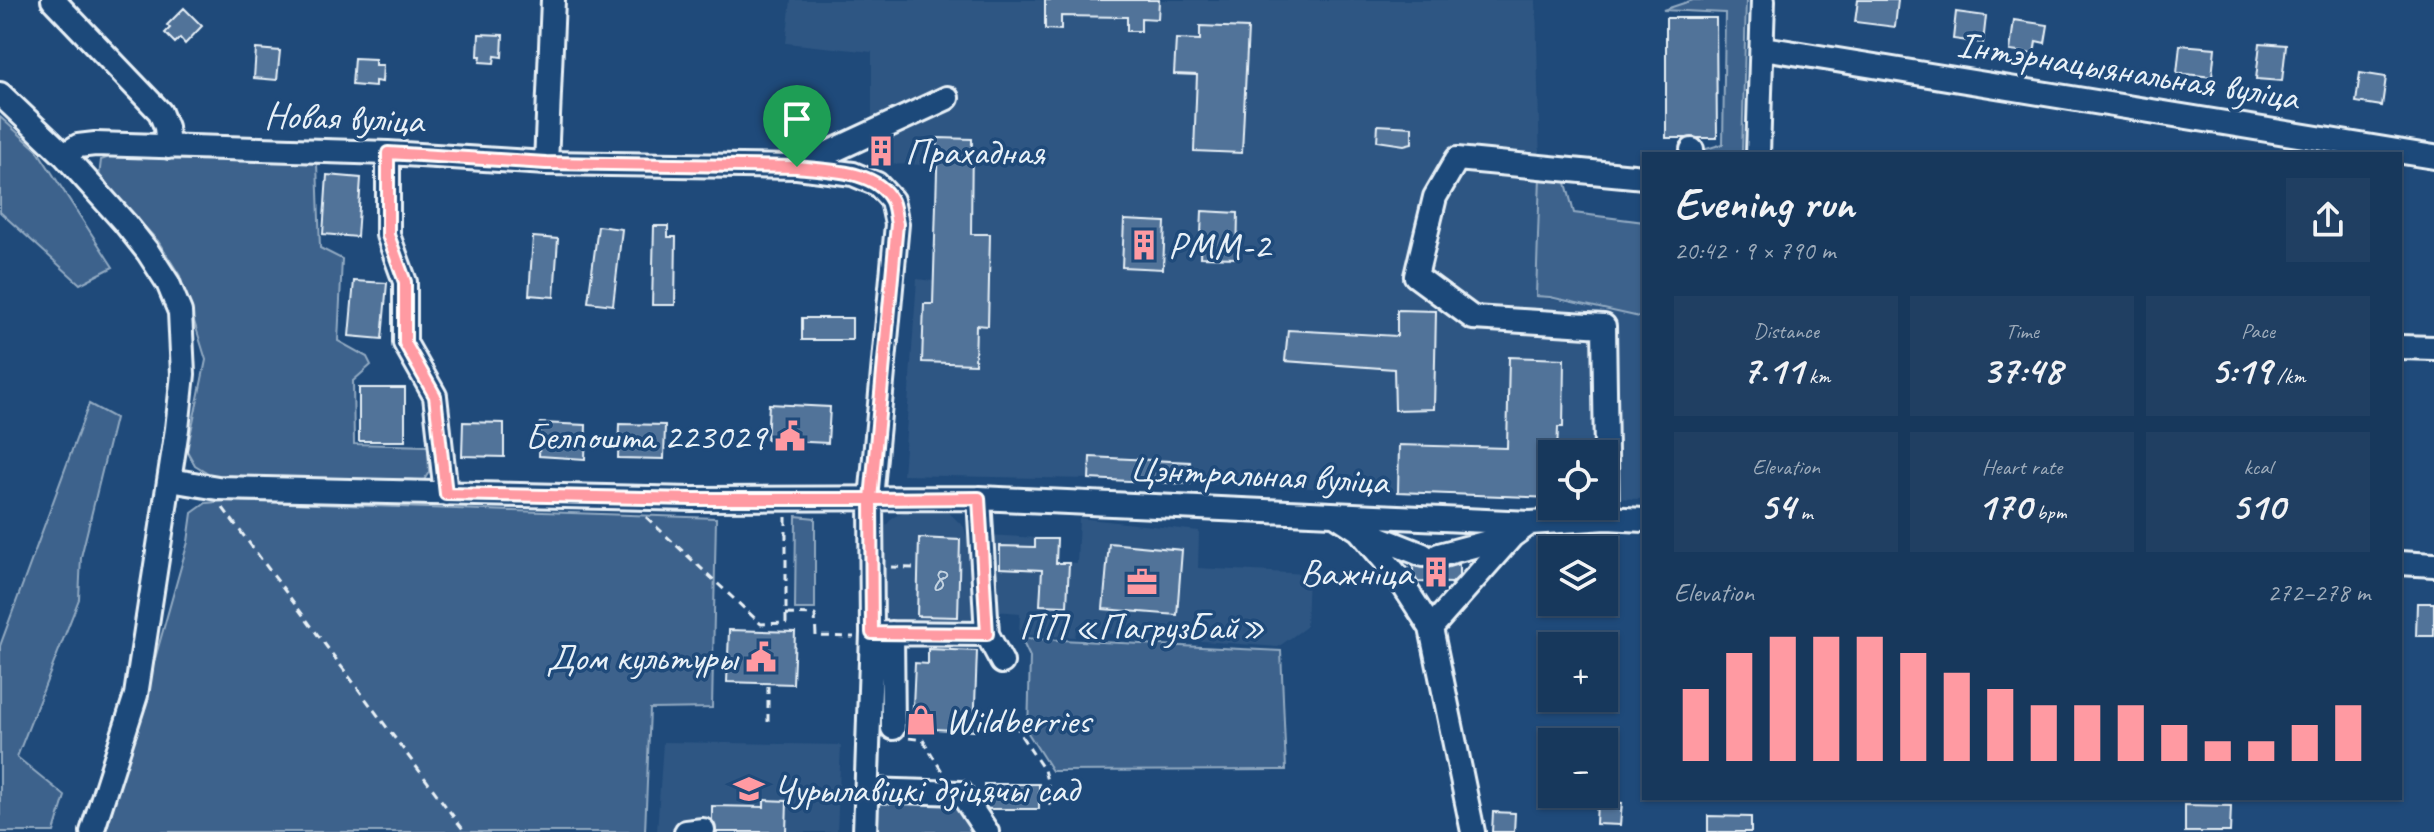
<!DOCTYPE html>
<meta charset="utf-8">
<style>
:root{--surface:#17385c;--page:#203f62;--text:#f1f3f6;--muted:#9eacbb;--line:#365272;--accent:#ff9aa2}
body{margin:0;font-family:Caveat,sans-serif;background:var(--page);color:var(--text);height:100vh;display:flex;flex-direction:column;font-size:30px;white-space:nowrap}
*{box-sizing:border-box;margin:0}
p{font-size:26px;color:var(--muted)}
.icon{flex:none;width:44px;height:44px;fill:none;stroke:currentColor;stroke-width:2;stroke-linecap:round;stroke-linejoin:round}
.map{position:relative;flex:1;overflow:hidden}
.side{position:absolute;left:1642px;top:152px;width:760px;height:648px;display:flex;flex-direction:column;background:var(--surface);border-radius:0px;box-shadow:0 2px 6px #0004,0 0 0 2px var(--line)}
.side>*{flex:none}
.buttons{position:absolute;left:1538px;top:440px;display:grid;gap:16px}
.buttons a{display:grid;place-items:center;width:80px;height:80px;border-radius:0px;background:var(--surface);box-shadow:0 2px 6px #0004,0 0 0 2px var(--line);font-size:40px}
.pin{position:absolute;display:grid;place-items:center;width:68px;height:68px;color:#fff;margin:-82px -34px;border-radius:50% 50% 50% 0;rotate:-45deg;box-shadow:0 0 8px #0007}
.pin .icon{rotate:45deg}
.round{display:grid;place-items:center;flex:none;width:84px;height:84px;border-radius:0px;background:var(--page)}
.head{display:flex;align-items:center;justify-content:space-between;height:136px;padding:0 32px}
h1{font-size:44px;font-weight:700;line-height:60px}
.metrics{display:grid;grid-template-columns:repeat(3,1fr);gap:12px;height:136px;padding:8px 32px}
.metrics div{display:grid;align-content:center;border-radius:0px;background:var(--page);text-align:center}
.metrics b{font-size:40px;font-weight:700}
.metrics small{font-size:22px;font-weight:400}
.metrics p{font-size:22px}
.chart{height:224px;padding:16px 32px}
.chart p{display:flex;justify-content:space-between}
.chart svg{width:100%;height:144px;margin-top:8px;stroke:var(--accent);stroke-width:6}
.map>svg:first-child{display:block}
</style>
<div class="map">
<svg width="2434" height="832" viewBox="0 0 2434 832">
<rect width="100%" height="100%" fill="#1f4a7a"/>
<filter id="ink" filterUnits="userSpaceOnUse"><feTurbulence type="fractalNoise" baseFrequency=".0125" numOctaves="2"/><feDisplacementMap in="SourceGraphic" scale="16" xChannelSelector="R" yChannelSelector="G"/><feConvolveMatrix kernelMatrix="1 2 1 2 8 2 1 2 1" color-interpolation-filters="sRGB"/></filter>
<g filter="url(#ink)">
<path fill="#2e5683" d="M791,0H1536L1540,169L1536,296L1644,318V499L1604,498V454H1552V498L1089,479L903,475L917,279L933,281L937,165L872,164V52L786,43Z
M946,510L964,527L971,551V571L980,626L883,624L886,526L892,518L904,512Z
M1079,518L1199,531L1198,568L1308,574L1306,627L1278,647L1076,631L1075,637L1019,635L1020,613L995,611L986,535L1057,539L1056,562L1077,563Z
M663,742L841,745L837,832H657Z"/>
<path fill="#3c628c" stroke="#92aac2" stroke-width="2" d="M1693,0H1746L1742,154H1705L1706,149L1723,144L1725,13L1663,10Z
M0,117L37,150L113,267L80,284L0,212Z
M112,156L317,163L320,248L342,259L338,341L367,357L371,365L353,381L354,444L428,446L429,472L424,480L213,476L195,465L187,451L206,360L180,276L158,241L99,178L101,160Z
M1540,176L1565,179L1574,213L1644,222V318L1550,297L1536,296Z
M89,404L115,418L81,557L79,599L17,757L65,796L54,832H0V646Z
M228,501L716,518L712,708L650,709L645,832H106L188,542L192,513L206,503Z
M796,516L815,518V609H795Z
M1021,638L1281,651L1286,770L1052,771L1028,733L1030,657Z
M887,797L968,809L983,832H877L878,799Z"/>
<path fill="#517399" stroke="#e8f1f8" stroke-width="2" d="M1045,0H1159L1158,19L1141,18V31H1127V17L1061,16V30L1045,29Z
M1858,0H1898L1895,27L1855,22Z
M184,8L202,26L185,44L180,38L175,43L165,33L170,28L167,25Z
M1956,12L1986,16L1983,43L1953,39Z
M1666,18H1716L1717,138H1666Z
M2014,20L2048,25L2045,43L2036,41L2034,54L2010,51Z
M1200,26L1248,28L1242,153L1194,151L1197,75L1174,74L1176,39L1200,40Z
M479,34L503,35L502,57L495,56L494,63L480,62L481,56H478Z
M2260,43L2286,45L2282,81L2256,79Z
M2180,45L2215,48L2212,77L2177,73Z
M256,49L280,51L277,80L254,78Z
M354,58L375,59V65H383L382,82L375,81V87L352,85Z
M2360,73L2386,77L2382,106L2356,102Z
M1378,125L1412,127V143L1404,145L1377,141Z
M938,138L972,139L971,234H990L988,326L976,325L975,364L922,362L924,304H933Z
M891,140V164H872V148Z
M327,175L361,178L357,237L323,234Z
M1202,211L1238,213L1237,258L1200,257Z
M1124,220L1165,222L1163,269L1122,267Z
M598,226L622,229L613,305L588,302Z
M654,226H668V237H676L675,305H652Z
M533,237L558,239L554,297L529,295Z
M354,281L387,283L382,339L349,336Z
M1397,310L1436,311L1434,409L1395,410L1394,369L1285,361L1288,330L1397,336Z
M802,318H852V340H802Z
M1509,357L1564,359L1563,427H1558L1557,454H1552V498L1398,492L1399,445L1507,448Z
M359,388H405V441H359Z
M769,404L830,407L828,443L767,440Z
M463,422L504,423V457L462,456Z
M540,423L586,425L585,459L539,456Z
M619,424L665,425L664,459L618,458Z
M1090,457L1190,462V484L1089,479Z
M919,538L960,540L958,617L917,616Z
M1035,539H1057L1056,563H1069L1067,606L1040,605L1042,570L1000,568V546L1035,547Z
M1109,543L1182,550L1177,615L1103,609Z
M1459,564V576L1452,583L1418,582L1413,574V566L1442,569Z
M2417,603H2434V636H2416Z
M729,630L795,632L793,684L727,682Z
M928,649L977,651L974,731L912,728L915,663L928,664Z
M984,784H1039V809H988L984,803Z
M764,800L787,801L786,832H716L712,820V806L764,807Z
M1597,801L1622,803L1620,825L1596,824Z
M2185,805L2231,806L2230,832H2185Z
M1493,812L1515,813L1514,832H1492Z
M1708,816L1751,817V832H1708Z"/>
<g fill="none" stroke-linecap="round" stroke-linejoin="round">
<g stroke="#e8f1f8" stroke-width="28">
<path id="minor" d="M53,0L160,112L166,127L168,147
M1763,48L2434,157
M0,94L64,155L125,223L148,252L168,283L180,312L183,374L177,429L136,695L92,832
M388,153V235L405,282V343L435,396L446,494
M1692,154V150
M1758,154L1763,0
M64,155L78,146L95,144L388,153L546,163L797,167L853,174L877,184L892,200L897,224L871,499L872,633L865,832
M546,163L553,0
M798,167L947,98
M2400,347L2434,348
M170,480L218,488L693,499L979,498L1530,523L1607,518L1644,520
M1336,515L1359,530L1396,574L1431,628L1473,832
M1607,518L1604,326L1473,318L1416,276L1435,197L1457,159L1644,177
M1360,530L1423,555
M1439,555L1511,536
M2400,563L2434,565
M1431,628L1512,536L1530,523
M872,633L987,634L979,498
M892,633L893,728
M987,634L1002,662
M867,790L961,793L987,832
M686,832L703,830"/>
</g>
<path stroke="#e8f1f8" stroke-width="3" stroke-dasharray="8 6" stroke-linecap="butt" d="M223,508L465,832
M646,517L761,624L786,623V516
M891,567L913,568
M786,614L815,615L816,636L854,637
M1010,710L1020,734L1044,770L1049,788L1050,810
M768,722V686
M909,738L923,740L943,773"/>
<use href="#minor" stroke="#1f4a7a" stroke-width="22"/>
</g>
</g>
<g fill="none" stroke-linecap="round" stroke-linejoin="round" filter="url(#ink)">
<g stroke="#fff" stroke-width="16">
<path id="route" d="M797,167L546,163L388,153V235L405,282V343L435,396L446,494L693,499H871L872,633L987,634L979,498L871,499L897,224C895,216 895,205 891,199C874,169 826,171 797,167"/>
</g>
<use href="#route" stroke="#ff9aa2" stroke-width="10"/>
</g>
<defs>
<g id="building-bare" transform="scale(2.4)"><path d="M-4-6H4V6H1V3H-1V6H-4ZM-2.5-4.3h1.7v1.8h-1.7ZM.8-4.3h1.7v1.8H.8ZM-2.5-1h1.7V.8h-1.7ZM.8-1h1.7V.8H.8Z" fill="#ff9aa2" stroke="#1f4a7a" stroke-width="2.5" paint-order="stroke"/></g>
<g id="civic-bare" transform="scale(2.4)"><path d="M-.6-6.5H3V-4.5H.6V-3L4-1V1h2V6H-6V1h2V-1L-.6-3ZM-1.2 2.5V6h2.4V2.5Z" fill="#ff9aa2" stroke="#1f4a7a" stroke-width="2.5" paint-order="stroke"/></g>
<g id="office-bare" transform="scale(2.4)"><path d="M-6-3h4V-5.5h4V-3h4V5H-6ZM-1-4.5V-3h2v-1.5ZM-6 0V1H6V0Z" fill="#ff9aa2" stroke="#1f4a7a" stroke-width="2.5" paint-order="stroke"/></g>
<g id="shop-bare" transform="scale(2.4)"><path d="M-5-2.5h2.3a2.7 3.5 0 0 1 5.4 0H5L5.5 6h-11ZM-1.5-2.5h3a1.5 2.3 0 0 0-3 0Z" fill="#ff9aa2" stroke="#1f4a7a" stroke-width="2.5" paint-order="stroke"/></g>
<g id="school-bare" transform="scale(2.4)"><path d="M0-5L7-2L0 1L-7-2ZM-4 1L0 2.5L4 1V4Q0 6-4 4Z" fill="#ff9aa2" stroke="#1f4a7a" stroke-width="2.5" paint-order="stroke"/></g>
</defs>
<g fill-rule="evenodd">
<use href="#building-bare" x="881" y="151"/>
<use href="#building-bare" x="1144" y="245"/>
<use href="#civic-bare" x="790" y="436"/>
<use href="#building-bare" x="1436" y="572"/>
<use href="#office-bare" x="1142" y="582"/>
<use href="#civic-bare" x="761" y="657"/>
<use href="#shop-bare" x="921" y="720"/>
<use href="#school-bare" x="749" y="789"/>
</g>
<g text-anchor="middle" stroke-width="7" stroke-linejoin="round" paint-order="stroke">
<g font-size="34" fill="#c2d2e0">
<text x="938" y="590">8</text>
</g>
<g font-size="38" fill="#e8f1f8" stroke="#1f4a7a">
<text transform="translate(2128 70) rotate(9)" y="13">Інтэрнацыянальная вуліца</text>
<text transform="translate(344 117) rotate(2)" y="13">Новая вуліца</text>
<text transform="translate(1259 474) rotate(3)" y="13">Цэнтральная вуліца</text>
</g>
<g font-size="38" fill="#e8f1f8" stroke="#1f4a7a" text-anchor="start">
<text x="905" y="164">Прахадная</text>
<text x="1168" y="258">РММ-2</text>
<text x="766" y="449" text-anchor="end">Белпошта 223029</text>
<text x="1412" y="585" text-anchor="end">Важніца</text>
<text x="1142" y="639" text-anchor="middle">ПП «ПагрузБай»</text>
<text x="737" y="670" text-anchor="end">Дом культуры</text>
<text x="945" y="733">Wildberries</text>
<text x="773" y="802">Чурылавіцкі дзіцячы сад</text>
</g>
</g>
</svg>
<div class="buttons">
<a><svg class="icon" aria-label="locate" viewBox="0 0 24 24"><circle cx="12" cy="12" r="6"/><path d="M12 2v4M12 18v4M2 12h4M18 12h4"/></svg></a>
<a><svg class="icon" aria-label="layers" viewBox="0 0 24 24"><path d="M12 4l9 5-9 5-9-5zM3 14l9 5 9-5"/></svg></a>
<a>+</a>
<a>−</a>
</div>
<div class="pin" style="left:797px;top:167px;background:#1e9e55"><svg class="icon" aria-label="arrive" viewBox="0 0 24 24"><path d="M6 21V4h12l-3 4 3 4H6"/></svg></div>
<section class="side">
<div class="head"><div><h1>Evening run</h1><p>20:42 · 9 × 790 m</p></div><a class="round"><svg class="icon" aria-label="share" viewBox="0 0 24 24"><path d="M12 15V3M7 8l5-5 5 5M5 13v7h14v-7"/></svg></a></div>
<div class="metrics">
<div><p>Distance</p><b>7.11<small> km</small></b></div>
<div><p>Time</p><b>37:48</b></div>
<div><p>Pace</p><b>5:19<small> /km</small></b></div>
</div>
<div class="metrics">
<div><p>Elevation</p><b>54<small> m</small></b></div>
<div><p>Heart rate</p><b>170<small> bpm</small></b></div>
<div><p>kcal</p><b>510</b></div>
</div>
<div class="chart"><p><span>Elevation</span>272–278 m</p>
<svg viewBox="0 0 160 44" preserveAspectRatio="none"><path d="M5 44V22M15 44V11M25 44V6M35 44V6M45 44V6M55 44V11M65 44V17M75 44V22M85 44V27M95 44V27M105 44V27M115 44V33M125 44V38M135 44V38M145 44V33M155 44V27"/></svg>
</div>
</section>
</div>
